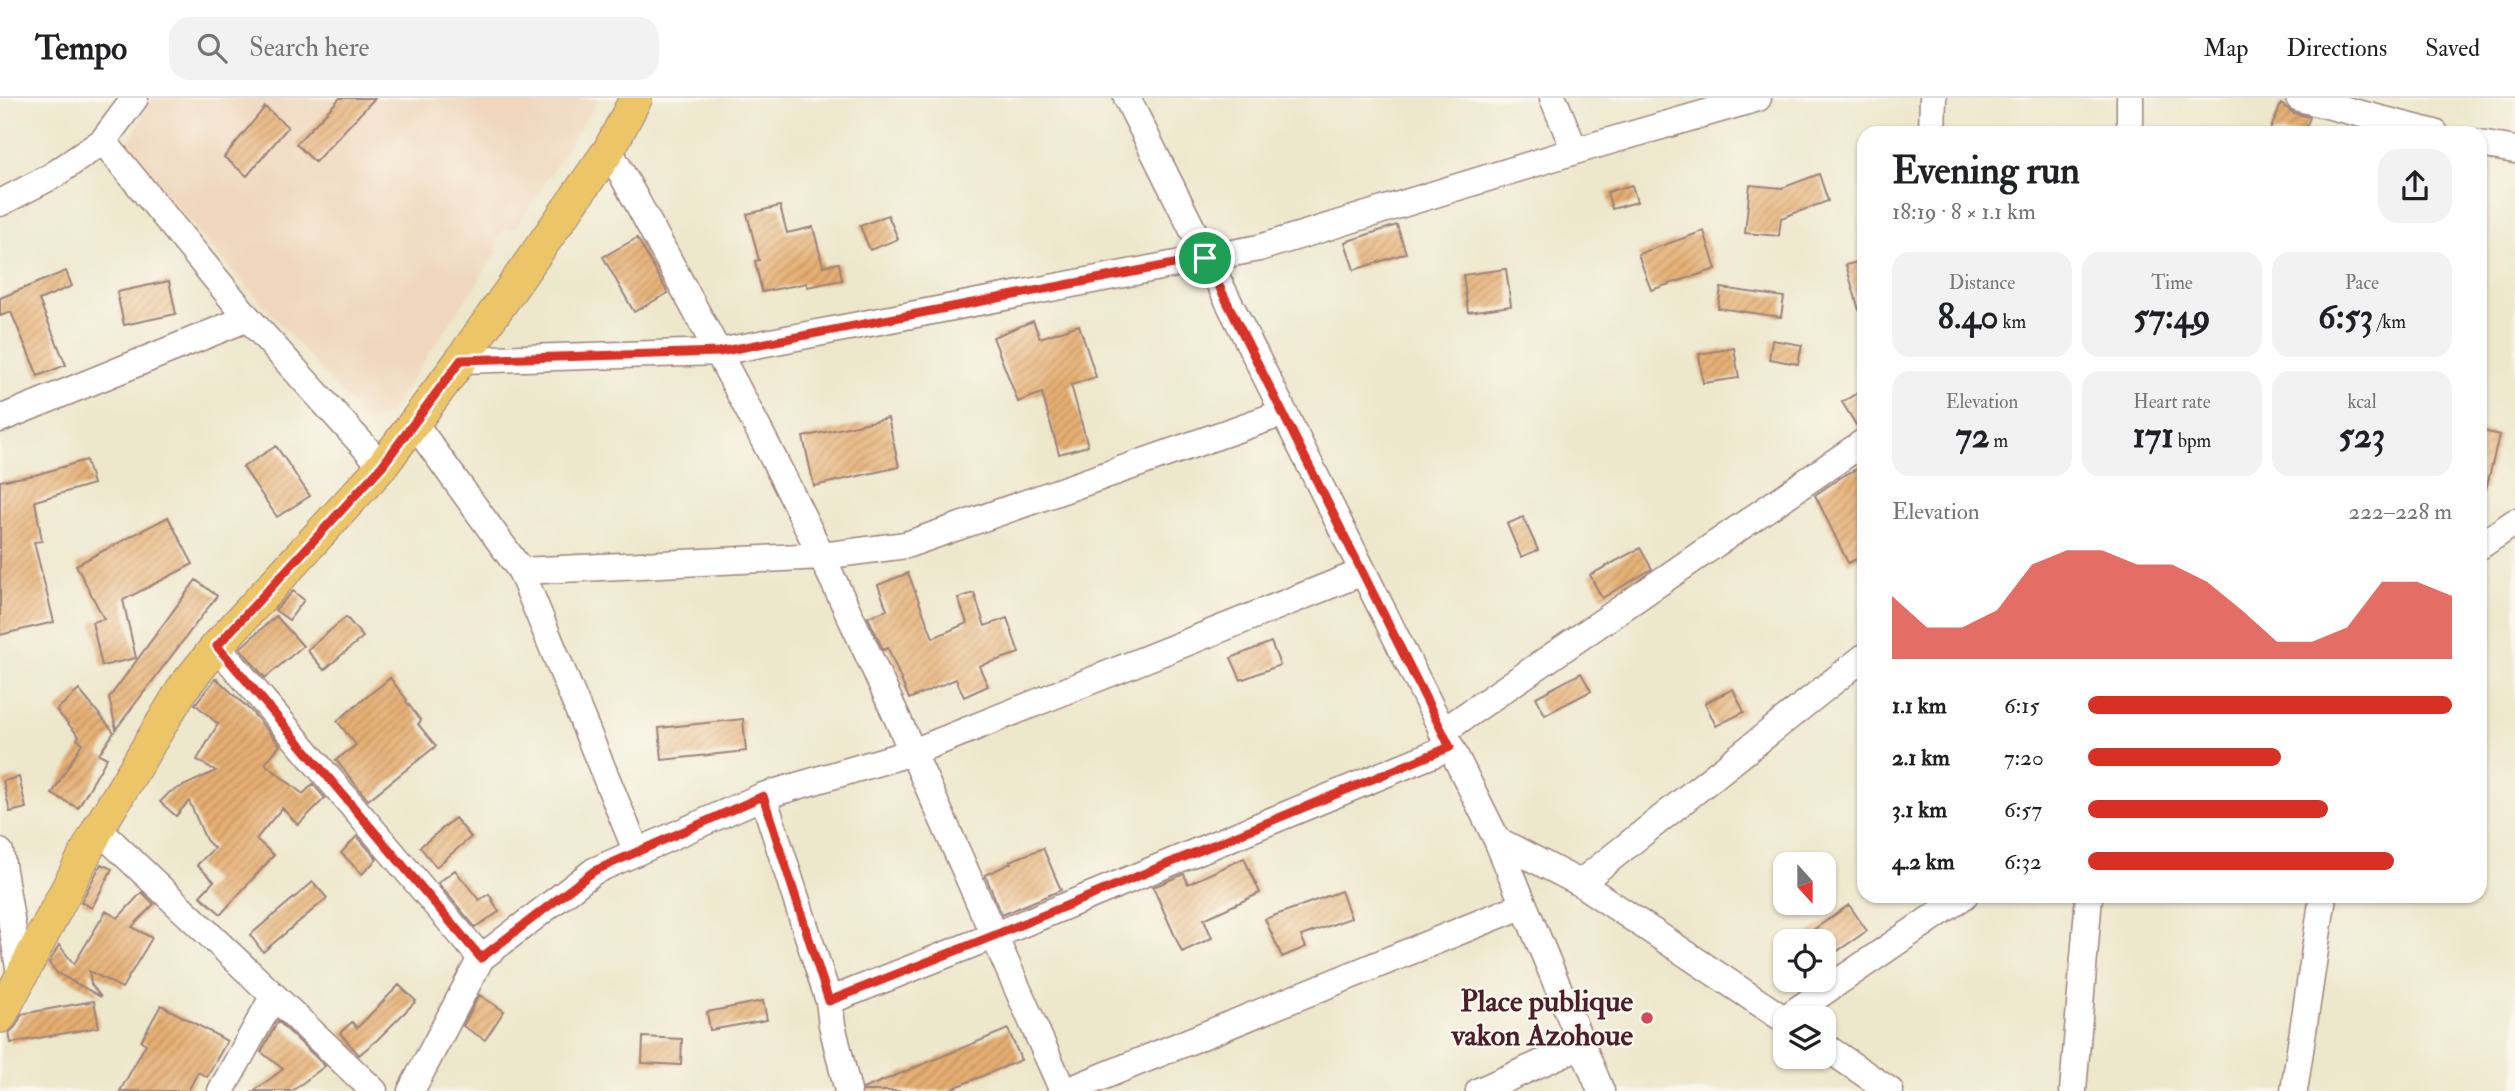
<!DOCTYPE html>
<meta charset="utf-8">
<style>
:root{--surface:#fff;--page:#f2f2f2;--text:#202124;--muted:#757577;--line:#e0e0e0;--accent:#d93025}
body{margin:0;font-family:"IM FELL Double Pica",serif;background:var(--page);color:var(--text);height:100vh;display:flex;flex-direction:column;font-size:26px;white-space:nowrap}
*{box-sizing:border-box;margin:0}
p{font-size:23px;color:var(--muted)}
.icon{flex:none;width:38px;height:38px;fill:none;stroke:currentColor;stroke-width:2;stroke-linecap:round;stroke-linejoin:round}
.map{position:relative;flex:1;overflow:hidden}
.side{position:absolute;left:1857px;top:28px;width:630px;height:777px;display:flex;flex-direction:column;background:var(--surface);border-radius:21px;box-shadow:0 2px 5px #0004}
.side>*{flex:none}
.needle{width:46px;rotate:159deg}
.fabs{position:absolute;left:1773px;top:754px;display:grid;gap:14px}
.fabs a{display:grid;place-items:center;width:63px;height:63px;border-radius:14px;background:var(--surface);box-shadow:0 2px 5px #0004;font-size:35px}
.pin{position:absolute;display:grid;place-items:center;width:60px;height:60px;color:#fff;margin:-30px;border:4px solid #fff;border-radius:50%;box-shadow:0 2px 7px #0007}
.round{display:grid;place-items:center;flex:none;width:74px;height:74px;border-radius:21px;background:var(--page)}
.summary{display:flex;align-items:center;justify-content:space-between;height:119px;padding:0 35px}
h1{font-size:38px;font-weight:700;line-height:52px}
.stats{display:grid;grid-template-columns:repeat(3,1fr);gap:10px;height:119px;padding:7px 35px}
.stats div{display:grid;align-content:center;border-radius:18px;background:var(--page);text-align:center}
.stats b{font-size:35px;font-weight:700}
.stats small{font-size:19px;font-weight:400}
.stats p{font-size:19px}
.chart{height:196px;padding:14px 35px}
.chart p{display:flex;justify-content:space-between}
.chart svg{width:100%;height:126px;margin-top:7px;fill:var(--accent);opacity:.7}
ul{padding:0 35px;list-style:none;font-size:23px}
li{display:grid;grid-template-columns:112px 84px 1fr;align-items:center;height:52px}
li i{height:18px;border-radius:9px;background:var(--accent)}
header{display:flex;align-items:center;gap:42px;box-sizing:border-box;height:98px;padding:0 35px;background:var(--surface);border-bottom:2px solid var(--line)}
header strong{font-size:33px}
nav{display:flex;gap:38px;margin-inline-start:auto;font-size:24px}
.search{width:490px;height:63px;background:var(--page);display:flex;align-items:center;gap:18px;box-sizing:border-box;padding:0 24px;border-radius:21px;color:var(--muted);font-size:26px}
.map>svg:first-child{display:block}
</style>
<header>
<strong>Tempo</strong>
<div class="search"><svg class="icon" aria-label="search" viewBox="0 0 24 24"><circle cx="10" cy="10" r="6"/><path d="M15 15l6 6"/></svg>Search here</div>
<nav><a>Map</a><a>Directions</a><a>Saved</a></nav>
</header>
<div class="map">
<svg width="2515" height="993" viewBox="0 0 2515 993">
<defs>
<pattern id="building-hatch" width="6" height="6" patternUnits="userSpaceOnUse" patternTransform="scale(1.75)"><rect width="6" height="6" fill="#e6af72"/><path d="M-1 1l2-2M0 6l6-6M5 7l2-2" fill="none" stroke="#bc8e5e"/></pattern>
</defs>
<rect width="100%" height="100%" fill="#fbf7ec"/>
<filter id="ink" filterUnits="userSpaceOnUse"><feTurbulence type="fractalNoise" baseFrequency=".0143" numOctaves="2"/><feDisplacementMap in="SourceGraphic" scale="14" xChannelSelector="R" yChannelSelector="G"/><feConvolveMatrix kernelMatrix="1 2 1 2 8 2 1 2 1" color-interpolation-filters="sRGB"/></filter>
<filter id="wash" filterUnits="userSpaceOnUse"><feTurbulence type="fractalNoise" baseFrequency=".00686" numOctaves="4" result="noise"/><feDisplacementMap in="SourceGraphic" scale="28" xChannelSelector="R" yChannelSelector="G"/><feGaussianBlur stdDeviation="1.57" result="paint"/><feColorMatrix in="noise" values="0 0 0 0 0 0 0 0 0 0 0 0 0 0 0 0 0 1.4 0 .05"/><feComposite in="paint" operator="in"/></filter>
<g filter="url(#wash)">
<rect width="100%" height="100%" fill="#ede7cc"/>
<path fill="#efd6bc" d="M153,0H599L516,130L506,131L498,140L497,155L388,316L367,324L125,51Z"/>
<g id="blocks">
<path fill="url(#building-hatch)" d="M340,0H375L315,64L296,46Z
M2281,6L2294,15L2310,19L2304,35H2269Z
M265,9L288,29L247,78L224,59Z
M1819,76L1828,103L1781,120L1779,138L1745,135L1750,87L1782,90Z
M1632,87L1637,104L1612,111L1607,94Z
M780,108L787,135L813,129L823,168L839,165L842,182L807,189V185L762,194L755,163L759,162L747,116Z
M888,117L898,141L870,152L860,128Z
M1397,127L1406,155L1354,172L1345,144Z
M1704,133L1716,171L1651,192L1638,156Z
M637,140L668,195L634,214L603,159Z
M1864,162V212H1859L1846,167Z
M1506,171L1511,208L1468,214L1463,177Z
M66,173L72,188L39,202L66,267L38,278L11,214L0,218V200Z
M169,183L176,216L124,227L117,194Z
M1721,190L1784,199L1781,219L1718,210Z
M1033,223L1040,240L1079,227L1096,279L1071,287L1088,348L1059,356L1042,295L1018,304L993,239Z
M1772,242L1802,247L1798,266L1769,261Z
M1734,250L1739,280L1703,285L1699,256Z
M1864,291V328L1858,330L1842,304Z
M888,320L899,369L814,388L803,339Z
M2480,332L2499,337L2486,392H2480Z
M276,348L310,398L277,419L243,369Z
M86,362L93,386L35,403L42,443L34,444L54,524L0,537V383L35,377Z
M1864,367V458L1848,465L1815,397L1843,378Z
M168,419L193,466L123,502L136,560L102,568L92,524L104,521L76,467Z
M1523,419L1538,452L1521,459L1507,426Z
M1640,450L1652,471L1602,500L1590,477Z
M908,475L933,540L967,525L958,500L974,495L985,528L1007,520L1019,555L979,568L988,588L964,599L956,581L909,601L888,550L883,552L868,519L887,512L878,487Z
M196,482L217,498L116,631L109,600Z
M293,493L304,502L289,522L275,512Z
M276,518L303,548L265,580L240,550Z
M346,519L363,539L324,572L307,552Z
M1271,544L1280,567L1241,582L1231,560Z
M1581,575L1591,593L1545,617L1536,599Z
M216,580L251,613L280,647L265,666L303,696L313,686L325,700L298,727L282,710L256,741L274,757L221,816L200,798L214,783L197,767L214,750L206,742L189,703L176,718L160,704L170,694L216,673L197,662L218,626L195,606Z
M390,580L407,602L406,603L421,623L418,626L436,648L368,702L336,662L356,647L337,623Z
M1733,591L1744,614L1716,628L1705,605Z
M79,592L114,634L99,656L107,660L78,710L52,696L82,645L77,641L79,638L56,612Z
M743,621L746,653L662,662L659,630Z
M19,679L26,710L10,714L3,683Z
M455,720L471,739L436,769L420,749Z
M357,738L377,761L362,776L341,755Z
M1043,750L1061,792L1002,817L985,777L1011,765L1010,763Z
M1244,760L1260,795L1204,821L1212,840L1182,854L1153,789L1184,776L1188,786Z
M101,766L112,771L92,810L81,804Z
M455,772L479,802L489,796L499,814L475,829L438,785Z
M313,784L327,800L263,854L250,837Z
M1341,793L1351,820L1301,838L1306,849L1282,859L1265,821Z
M142,794L154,806L132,829L152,840L122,890L89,873L91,886L101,899L57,875L49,865L59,847L74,866L106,813L118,820Z
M1849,807L1867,833L1824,862V844H1796Z
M399,887L416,903L377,942L359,957L340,935L352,924L357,930Z
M479,897L504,913L485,942L463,928Z
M94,903L99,929L11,945L9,935L16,928L22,916Z
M763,903L767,922L710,932L707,914Z
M161,907L227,943L207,979L198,974L188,993H120L146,946L141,943Z
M278,923L325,968L292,993H254L283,971L261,954Z
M1008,931L1021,962L946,993H863V991Z
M643,939L682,941L681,967L642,965Z"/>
</g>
</g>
<g filter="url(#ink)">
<use href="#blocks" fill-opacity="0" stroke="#9c837c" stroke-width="2"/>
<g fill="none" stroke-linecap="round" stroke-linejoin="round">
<g stroke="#9c837c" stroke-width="29">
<path id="minor" d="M1127,0L1497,742L1580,785
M1553,0L1575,53
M2299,0L2435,35
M1932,35L1933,0
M2130,35V0
M103,43L248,220L382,368
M2480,46L2515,52
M609,52C682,187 756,321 822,459C907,635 983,815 1063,993
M0,105L52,78L103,43L135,0
M461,262L719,254L1259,150L1575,53L1758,0
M0,321L248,220
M414,325L521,473L636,752
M2480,448L2515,424
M521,473L822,458L906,447L1283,315
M217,548L481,860
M1442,634L1864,344
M763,698L829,903L832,927L848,993
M98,731L374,993
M1497,742L1601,993
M0,754L21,882
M829,903L993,838L1450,649
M1784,921L1964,798
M1785,922L1580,785L1864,559
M1824,948L1890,993
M221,993L273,899
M411,993L481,860L594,773L763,698L913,654L1363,474
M1067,993L1524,807
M1479,993L1582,947
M2073,993L2089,798
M2294,993L2323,798"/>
</g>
<g stroke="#9c837c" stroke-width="34">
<path id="major" d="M0,919L98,731L183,590L217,548L382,368L461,262L609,52L636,0"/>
</g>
<use href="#minor" stroke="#fff" stroke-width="26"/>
<use href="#major" stroke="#edc569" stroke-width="32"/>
</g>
</g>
<g fill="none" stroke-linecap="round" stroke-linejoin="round" filter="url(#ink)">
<g stroke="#fff" stroke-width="14">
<path id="route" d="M1205,160L1450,649L993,838L829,903L763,698L594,773L481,860L217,548L382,368L461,262L719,254Z"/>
</g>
<use href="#route" stroke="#d93025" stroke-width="9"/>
</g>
<circle fill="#d1495b" stroke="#fbf7ec" stroke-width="2.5" cx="1647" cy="920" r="7"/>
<g text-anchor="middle" stroke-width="5" stroke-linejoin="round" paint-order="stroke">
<g font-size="30" font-weight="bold" fill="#4a1f2b" stroke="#fbf7ec" text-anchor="end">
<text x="1633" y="913">Place publique<tspan x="1633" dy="34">vakon Azohoue</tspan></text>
</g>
</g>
</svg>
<div class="fabs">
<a><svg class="needle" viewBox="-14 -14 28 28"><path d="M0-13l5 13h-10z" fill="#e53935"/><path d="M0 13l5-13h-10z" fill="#757577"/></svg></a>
<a><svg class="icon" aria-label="locate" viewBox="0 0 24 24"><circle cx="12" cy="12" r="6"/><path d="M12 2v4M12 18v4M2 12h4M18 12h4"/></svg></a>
<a><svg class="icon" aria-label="layers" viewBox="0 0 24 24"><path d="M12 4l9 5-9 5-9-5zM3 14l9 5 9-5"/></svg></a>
</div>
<div class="pin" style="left:1205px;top:160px;background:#1e9e55"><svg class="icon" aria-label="arrive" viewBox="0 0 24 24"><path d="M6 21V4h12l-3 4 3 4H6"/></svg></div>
<section class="side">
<div class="summary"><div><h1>Evening run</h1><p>18:19 · 8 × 1.1 km</p></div><a class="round"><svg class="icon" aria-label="share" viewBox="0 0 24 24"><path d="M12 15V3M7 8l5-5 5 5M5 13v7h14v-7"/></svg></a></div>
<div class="stats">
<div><p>Distance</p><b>8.40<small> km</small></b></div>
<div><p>Time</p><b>57:49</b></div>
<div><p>Pace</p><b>6:53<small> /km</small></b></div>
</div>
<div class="stats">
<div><p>Elevation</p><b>72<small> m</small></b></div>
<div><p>Heart rate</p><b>171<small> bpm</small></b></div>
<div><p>kcal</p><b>523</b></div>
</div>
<div class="chart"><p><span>Elevation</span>222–228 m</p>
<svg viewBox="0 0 160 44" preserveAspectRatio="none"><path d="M0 44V22L10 33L20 33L30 27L40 11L50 6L60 6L70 11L80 11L90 17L100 27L110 38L120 38L130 33L140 17L150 17L160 22V44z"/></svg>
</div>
<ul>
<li><b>1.1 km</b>6:15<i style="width:100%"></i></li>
<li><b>2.1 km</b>7:20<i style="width:53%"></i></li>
<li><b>3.1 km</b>6:57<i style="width:66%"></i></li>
<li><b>4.2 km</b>6:32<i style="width:84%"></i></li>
</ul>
</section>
</div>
